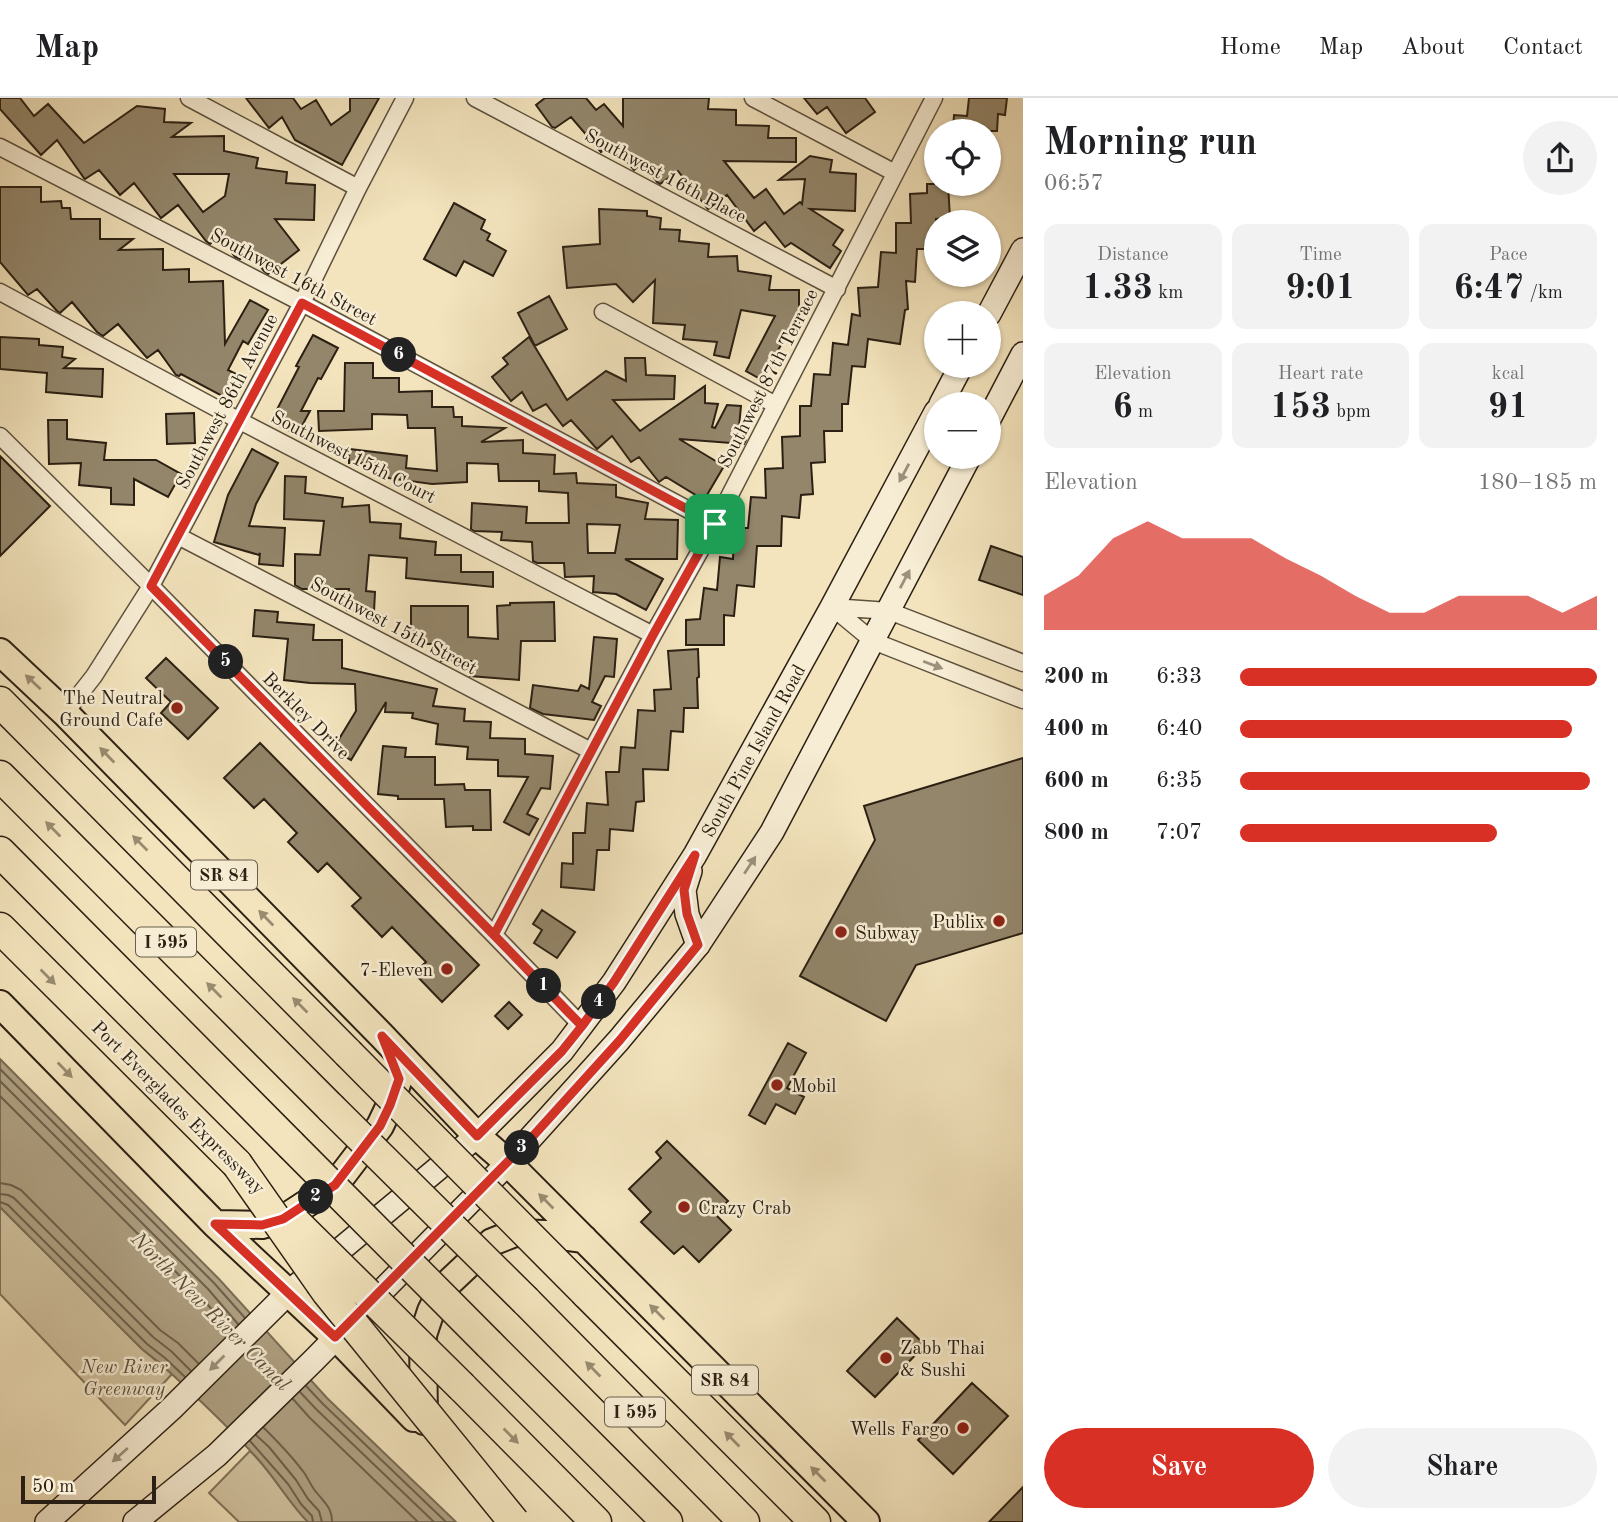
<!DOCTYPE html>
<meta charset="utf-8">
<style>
:root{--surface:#fff;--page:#f2f2f2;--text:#202124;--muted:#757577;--line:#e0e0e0;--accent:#d93025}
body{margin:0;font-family:"Old Standard TT",serif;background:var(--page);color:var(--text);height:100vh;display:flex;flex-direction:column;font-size:26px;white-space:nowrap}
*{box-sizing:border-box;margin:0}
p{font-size:23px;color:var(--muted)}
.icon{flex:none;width:38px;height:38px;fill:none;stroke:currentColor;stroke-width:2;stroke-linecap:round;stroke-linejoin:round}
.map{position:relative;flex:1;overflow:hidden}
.side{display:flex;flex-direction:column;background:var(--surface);width:595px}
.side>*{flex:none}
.controls{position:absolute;left:924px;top:21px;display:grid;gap:14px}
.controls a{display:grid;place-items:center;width:77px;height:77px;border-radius:50%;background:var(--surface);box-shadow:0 2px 5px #0004;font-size:35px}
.scale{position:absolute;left:21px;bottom:18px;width:135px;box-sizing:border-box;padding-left:7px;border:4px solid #2b2013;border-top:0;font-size:19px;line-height:24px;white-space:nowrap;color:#2b2013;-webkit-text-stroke:5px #f7edd4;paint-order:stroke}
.pin{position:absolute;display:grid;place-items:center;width:60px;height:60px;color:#fff;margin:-30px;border-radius:14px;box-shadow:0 4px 10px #0006}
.km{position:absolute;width:35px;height:35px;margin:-18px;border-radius:50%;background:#222;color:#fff;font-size:19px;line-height:35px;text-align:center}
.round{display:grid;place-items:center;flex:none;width:74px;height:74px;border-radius:37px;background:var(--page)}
.overview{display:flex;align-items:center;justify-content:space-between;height:119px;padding:0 21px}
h1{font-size:38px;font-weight:700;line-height:52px}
.stats{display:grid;grid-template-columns:repeat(3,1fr);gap:10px;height:119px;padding:7px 21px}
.stats div{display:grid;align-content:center;border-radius:14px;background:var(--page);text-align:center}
.stats b{font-size:35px;font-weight:700}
.stats small{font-size:19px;font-weight:400}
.stats p{font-size:19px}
.chart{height:196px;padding:14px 21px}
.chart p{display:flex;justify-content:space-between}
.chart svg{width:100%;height:126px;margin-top:7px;fill:var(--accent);opacity:.7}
.primary-button{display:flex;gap:14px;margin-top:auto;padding:14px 21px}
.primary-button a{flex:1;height:80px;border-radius:42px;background:var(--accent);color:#fff;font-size:28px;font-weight:700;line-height:80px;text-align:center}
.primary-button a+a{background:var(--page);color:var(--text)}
ul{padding:0 21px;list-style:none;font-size:23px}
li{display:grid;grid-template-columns:112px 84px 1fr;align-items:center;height:52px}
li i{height:18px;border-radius:9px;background:var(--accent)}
header{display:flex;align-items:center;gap:42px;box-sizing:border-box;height:98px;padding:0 35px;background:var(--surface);border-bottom:2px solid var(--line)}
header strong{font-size:33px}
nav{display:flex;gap:38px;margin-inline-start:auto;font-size:24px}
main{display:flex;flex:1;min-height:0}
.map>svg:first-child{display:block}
</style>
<header>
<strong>Map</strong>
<nav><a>Home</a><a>Map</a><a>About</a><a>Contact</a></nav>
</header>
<main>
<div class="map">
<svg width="1023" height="1424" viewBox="0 0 1023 1424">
<rect width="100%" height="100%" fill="#f3e4bd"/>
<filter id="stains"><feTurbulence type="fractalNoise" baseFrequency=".00286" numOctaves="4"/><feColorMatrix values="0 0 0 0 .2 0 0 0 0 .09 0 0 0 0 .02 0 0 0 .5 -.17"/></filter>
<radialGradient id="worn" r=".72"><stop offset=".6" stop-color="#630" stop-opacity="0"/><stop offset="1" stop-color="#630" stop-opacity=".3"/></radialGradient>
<path fill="#d1c3a0" stroke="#7e725a" stroke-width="2" d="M0,1109L142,1251L172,1276L125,1327L0,1196Z
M250,1353C273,1375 287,1402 308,1424H239L209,1395Z"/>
<path fill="#afa183" stroke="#7a6d56" stroke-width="2" d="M0,961L219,1181L327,1300L456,1424H308C289,1405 276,1381 257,1360C227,1327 193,1296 160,1265L142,1251L0,1109Z"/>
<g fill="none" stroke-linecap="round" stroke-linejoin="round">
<path stroke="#6d604b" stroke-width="2" d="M0,971L214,1185L245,1220
M0,983L208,1191L238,1226
M0,998L200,1198L231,1233
M0,1085L11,1087L21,1092L160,1232L178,1245L198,1265
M0,1096L8,1097L14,1100L153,1239L171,1253L191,1273
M0,1104L8,1107L147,1246L165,1260L185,1279
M306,1288L322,1305L446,1424
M300,1294L316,1311L434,1424
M293,1301L309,1319L418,1424
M264,1330C278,1344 293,1359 305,1376C309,1382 312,1390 317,1395C325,1405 332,1410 332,1424
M256,1337L269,1349L296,1382L308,1401L319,1413L322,1424
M250,1343L288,1386L301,1406L312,1418L313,1424"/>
</g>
<path fill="#93866b" stroke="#2b2013" stroke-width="2" fill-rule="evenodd" d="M0,0H20L34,18L48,6L84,45L137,8L165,11L164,24L191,25L172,39L224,38V53L258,60L256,70L287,74L286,85L315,87L314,122L275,121L299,152L268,176L264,173L249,154L240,161L235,159L220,138L210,146L206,143L178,107L161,120L134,85L120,97L99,72L85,81L84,80L57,42L41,57L0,11ZM174,76H229L225,98L203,114Z
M246,0H293L301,11L316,2L331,27L350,13V0H379L342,67L295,42L282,19L269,30Z
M545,0H586L596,12L604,6L623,28V0H709L708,11L736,12V27L769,28L768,40H796V64L724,63L754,100L766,91L784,116L800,104L802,106L805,81L779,82L810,58L832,62L830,74L856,76L855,113L810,111L843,132L833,147L841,153L830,170L791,145L785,149L765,124L754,133L727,97L708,111L678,73L660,86L657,84L643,64L634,72L612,45L601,54L571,19L555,30L552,29L536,7Z
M804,0H865L875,14L846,35L827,9L817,16Z
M969,0H1007L1005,17L998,16L997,33H953L954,17L967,18Z
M927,86H948L950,120L936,121V151H917L915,184L906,183L908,211L905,212L900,246L868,241L865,269L852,268L848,306H842V333H824L825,364L811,365L813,396L801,397L799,420L782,418L781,448H757L754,489L737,487L734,518L724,517V547H686V522L700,521L704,490L717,492L720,459L733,461L734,430H748L751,399L766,400L765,371L783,370L782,339L800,338V308H811L814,276L830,277L833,245L848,247L852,216L860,218L858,190L878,189L881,154L896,155V125H911L910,96L927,95Z
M0,89H41V104L61,103L62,110H70L71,121H100V141H133L119,152L163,151V172L189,171V184L223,183L225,246L250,202L268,212L248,246L243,243L228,272L236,276L224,299L181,276L179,278L176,277L158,252L147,260L118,226L103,238L97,234L72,204L60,215L57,213L37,191L28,197L0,164Z
M454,105L485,122L481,131L490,136L487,142L506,153L493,178L464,163L456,178L424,161Z
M599,111L647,113V118L661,120L660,131L680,132L679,143L709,146L708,159L737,158L738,173L771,178L769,192H799V233L788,234L762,282L746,273L775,218L741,212L729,260L714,257L717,244L683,241L685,227L653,225L655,182L633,204L616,186L567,190L563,149L600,146Z
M549,198L567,231L535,248L518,215Z
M313,237L338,250L321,281L318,280L301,313H310L297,337L271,323L299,269L296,268Z
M0,239L39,241V247L63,249L62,259L75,261L64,270L103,271L102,299L46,294L47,275L0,271Z
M529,239L567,302L606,273L626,283L625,260H645L646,277L675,278L674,301L613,302L640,333L705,288V305L718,306L712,329L715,330L727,307L741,308L738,339L746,342L744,346L679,341L724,368L704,402L666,379L659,384L639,359L631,364L612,338L597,351L571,322L563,328L546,306L533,313L522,294L511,303L492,279L508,266L503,260Z
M345,265H373V280H399V294L432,293V309H453L454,319H462V328L505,330L481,344L523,342V355L555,357L554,376L576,375L577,385L616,387V399L648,405L645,421L678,422L677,461H625L663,481L646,512L616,496L593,494L594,478L565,479L564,465H537L533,463L532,444L501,442L502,434L474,433L471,431L472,405L527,409L526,425H569L568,395L539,393V383H499L498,366L467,365V384L432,386L380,379L381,366L349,365V351L407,358L406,370L437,373L435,330H408L407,317L372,316V331L319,333L318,313H344ZM587,426L620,427L615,455H588Z
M194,315L195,345L167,346L166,316Z
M48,322H67V341L106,345L104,362H156L181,376L168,399L134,381V407L111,406V390L79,387L81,365L49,366Z
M252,351L278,365L256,406L249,428L285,430L283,468L259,466L260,455L259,457L214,444L228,397Z
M0,358L50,408L0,458Z
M285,378L306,379L305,395L343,400L342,409L369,407L370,424L401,426L400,440L436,444L435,457H461V474H493V489L406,480L407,460L369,457L366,493L375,494L374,514L347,512L349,491H302L295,487V456L320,457L324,423L284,421Z
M991,448L1023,459V497L979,482Z
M554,504L555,543H521L519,582L470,578L471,563H441V546H411V508H468V539L498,541L497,508L510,507V505Z
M255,512L278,514L277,524L314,527L313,542H342V570L437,591L433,608L465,611L464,623L491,624L490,640L525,641V656L553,658L550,691L541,690L527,716L538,721L529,737L504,724L528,679L498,678V662L467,661L468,649L436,646L438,626L412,620L413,615L385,614L386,604L351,662L333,651L356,613L355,586L310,585L284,582L288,541L253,538Z
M594,539L617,541L614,579L605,578L592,604L601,608L594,622L543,616L530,610L533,587L578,593L581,587L589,591Z
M698,551L699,579L697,580L698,610H684L683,634L671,633L668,672L643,671L644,703L636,704L633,733L610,731L609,752H597L594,792L561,789L562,765L573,766V735H585L587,705L608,707L606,674H619L621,649L635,650L638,612L655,613L654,592L671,591L668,553Z
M166,560L218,610L188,641L161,615L171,604L146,580Z
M260,645L479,867L442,904L414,875L426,864L392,829L382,839L352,808L361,800L327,765L318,774L288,744L297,735L264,701L254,710L224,680Z
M383,648L406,650L405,659H435V687L464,686L465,692H490L491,732H473V728L446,729L444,701H398V698L378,696Z
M1023,660V835L916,867L886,923L800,878L875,742L864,708Z
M542,812L575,834L557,860L534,845L542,832L533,826Z
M509,904L522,917L508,931L495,918Z
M788,945L806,955L787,990L804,999L795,1016L776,1006L765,1026L749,1017Z
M667,1043L728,1103L715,1116L731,1132L699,1164L683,1148L674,1156L641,1124L651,1114L629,1091L661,1060L656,1054Z
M897,1220L925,1247L875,1299L847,1273Z
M972,1285L1008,1318L953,1376L918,1342Z
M1023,1389V1424H989Z"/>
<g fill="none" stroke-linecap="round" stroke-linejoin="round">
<g stroke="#5d513e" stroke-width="19">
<path id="street" d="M189,0L358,90
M475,0L837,191
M753,0L895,75
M0,49L302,205L715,426
M0,194L240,323L653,537
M603,214L776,307
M0,338L151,488L494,837L582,928
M178,438L591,653
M832,509L873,543L1023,602
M832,509L889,513L1023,565
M65,615L94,578L151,488L302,205L358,90L405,0
M494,837L653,537L715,426L934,0"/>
</g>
<g stroke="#2b2013" stroke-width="26">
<g id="secondary">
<path d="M989,216L1023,152"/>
<path d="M941,306L961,268"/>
<path d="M989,321L1023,256"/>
<path d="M690,773L684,792L687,816L698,847"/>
<path id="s1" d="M47,1424L171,1311L288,1195L477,1038L562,953L614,884L695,757L832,509L936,314"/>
<path d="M135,1424L217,1357L314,1262L508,1065L619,942L698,847L772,734L969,359"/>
</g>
</g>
<g stroke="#2b2013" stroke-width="30">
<path id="primary" d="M0,554L65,615L382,938L477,1038L508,1065L866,1424
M0,906L215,1126L341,1244L414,1320
M215,1126L262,1127L283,1121L335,1087L380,1028L390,1007L398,983
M424,1323L423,1237L431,1213L442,1191L492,1144L515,1135L545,1136L584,1141"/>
</g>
<g stroke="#2b2013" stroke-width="33">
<path id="highway" d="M0,604L348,955
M0,678L331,1010
M0,754L291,1047
M0,830L237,1066
M586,1195L815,1424
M526,1203L744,1424
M489,1246L667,1424
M462,1289L596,1424"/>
</g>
<use href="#street" stroke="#f7edd4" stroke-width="16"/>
<use href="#secondary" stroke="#f7edd4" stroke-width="23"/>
<use href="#primary" stroke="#f3e4bd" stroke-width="26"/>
<use href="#highway" stroke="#f3e4bd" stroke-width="30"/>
<g stroke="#2b2013" stroke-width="33" stroke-linecap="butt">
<path id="highway-bridge" d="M348,955L586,1195
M331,1010L526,1203
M291,1047L489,1246
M237,1066L327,1194L514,1424
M294,1123L462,1289"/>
</g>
<use href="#highway-bridge" stroke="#f3e4bd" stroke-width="30"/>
</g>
<defs><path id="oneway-solid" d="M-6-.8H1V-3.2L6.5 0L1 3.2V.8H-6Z" transform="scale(1.75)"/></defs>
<g fill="#9b917d">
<use href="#oneway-solid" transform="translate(904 375) rotate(118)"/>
<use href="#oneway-solid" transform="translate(905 481) rotate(-62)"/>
<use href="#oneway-solid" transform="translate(933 567) rotate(21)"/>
<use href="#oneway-solid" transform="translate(750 767) rotate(-57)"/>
<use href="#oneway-solid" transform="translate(217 1265) rotate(135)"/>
<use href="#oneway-solid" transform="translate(120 1357) rotate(138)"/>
</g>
<g fill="#998c70">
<use href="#oneway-solid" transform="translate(33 584) rotate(-137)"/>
<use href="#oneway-solid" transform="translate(107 657) rotate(-134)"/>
<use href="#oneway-solid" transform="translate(53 731) rotate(-135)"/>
<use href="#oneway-solid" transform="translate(140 745) rotate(-135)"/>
<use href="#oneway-solid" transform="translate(266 820) rotate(-134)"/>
<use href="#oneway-solid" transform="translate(48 879) rotate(45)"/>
<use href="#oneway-solid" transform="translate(214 892) rotate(-135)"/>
<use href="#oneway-solid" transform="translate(300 907) rotate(-135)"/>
<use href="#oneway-solid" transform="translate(65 972) rotate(46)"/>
<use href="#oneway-solid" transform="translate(546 1103) rotate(-135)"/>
<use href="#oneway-solid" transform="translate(657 1214) rotate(-135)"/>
<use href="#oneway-solid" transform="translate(593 1271) rotate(-135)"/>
<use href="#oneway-solid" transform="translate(511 1338) rotate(45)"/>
<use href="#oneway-solid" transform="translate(732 1341) rotate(-135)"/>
<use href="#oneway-solid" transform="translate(818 1376) rotate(-135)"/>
</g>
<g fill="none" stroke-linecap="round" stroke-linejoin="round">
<g stroke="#fff" stroke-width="14">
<path id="route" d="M715,426L653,537L494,837L572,918L582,928L562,953L477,1038L382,938L399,981L390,1007L380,1028L335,1087L283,1121L262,1127L215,1126L335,1239L533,1038L620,942L698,847L687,816L684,792L695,757L614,884L582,928L494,837L151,488L302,205L715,426"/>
</g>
<use href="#route" stroke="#d93025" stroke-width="9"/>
</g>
<g fill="#8f2418" stroke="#f7edd4" stroke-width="2.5">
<circle cx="177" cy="610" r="7"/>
<circle cx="999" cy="823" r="7"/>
<circle cx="841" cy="834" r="7"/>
<circle cx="447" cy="871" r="7"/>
<circle cx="777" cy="987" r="7"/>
<circle cx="684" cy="1109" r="7"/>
<circle cx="886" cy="1260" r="7"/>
<circle cx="963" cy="1330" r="7"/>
</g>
<g text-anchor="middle" stroke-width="5" stroke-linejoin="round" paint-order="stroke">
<g fill="#f7edd4" stroke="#685e4d" stroke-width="2">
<rect x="191" y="762.5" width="66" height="29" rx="5"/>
<rect x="136" y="829.5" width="60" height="29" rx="5"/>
<rect x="692" y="1267.5" width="66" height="29" rx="5"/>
<rect x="605" y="1299.5" width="60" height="29" rx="5"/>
</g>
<g font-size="18" font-weight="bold" fill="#2b2013">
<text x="224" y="783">SR 84</text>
<text x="166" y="850">I 595</text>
<text x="725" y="1288">SR 84</text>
<text x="635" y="1320">I 595</text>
</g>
<g font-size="19" fill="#2b2013" stroke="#f7edd4">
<text transform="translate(666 77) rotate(28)" y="7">Southwest 16th Place</text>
<text transform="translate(294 178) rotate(28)" y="7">Southwest 16th Street</text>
<text transform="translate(767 280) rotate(-63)" y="7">Southwest 87th Terrace</text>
<text transform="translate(226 303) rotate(-62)" y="7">Southwest 86th Avenue</text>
<text transform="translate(354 358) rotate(27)" y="7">Southwest 15th Court</text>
<text transform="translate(394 527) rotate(28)" y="7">Southwest 15th Street</text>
<text transform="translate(307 617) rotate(45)" y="7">Berkley Drive</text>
<text dy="7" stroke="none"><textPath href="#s1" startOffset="1055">South Pine Island Road</textPath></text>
<text transform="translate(179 1009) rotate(45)" y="7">Port Everglades Expressway</text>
</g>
<g font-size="19" fill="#2b2013" stroke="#f7edd4" text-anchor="end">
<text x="163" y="606">The Neutral<tspan x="163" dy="22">Ground Cafe</tspan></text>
<text x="985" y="830">Publix</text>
<text x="855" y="841" text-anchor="start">Subway</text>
<text x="433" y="878">7-Eleven</text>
<text x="791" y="994" text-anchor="start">Mobil</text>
<text x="698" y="1116" text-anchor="start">Crazy Crab</text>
<text x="900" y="1256" text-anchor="start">Zabb Thai<tspan x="900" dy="22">&amp; Sushi</tspan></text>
<text x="949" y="1337">Wells Fargo</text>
</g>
<g font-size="19" font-style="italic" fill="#5d513d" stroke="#f7edd4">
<text x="124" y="1275">New River<tspan x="124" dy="22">Greenway</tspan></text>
</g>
<g font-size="21" font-style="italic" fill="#594d3a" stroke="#f7edd4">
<text transform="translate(211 1213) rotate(45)" y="7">North New River Canal</text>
</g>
</g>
<rect width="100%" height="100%" filter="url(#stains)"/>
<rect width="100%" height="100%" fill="url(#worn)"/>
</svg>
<div class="controls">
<a><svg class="icon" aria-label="locate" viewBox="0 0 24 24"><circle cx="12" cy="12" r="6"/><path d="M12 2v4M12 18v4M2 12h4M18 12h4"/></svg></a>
<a><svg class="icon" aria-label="layers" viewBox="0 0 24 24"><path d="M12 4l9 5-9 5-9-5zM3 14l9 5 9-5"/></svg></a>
<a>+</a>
<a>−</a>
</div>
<div class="scale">50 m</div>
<div class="pin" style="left:715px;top:426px;background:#1e9e55"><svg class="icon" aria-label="arrive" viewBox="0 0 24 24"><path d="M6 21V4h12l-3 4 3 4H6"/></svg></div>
<b class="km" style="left:544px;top:888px">1</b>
<b class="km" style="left:316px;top:1099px">2</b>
<b class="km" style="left:522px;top:1050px">3</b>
<b class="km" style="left:599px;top:904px">4</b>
<b class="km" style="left:226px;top:564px">5</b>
<b class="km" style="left:399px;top:257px">6</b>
</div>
<section class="side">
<div class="overview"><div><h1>Morning run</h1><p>06:57</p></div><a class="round"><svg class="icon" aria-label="share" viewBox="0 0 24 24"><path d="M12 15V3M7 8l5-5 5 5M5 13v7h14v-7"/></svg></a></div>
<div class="stats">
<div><p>Distance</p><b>1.33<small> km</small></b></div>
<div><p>Time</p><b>9:01</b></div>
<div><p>Pace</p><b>6:47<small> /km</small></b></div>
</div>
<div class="stats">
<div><p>Elevation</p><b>6<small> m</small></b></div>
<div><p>Heart rate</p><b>153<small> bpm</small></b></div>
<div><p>kcal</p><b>91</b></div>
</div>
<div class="chart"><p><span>Elevation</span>180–185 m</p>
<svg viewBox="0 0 160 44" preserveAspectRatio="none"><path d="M0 44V32L10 25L20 12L30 6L40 12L50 12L60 12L70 19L80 25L90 32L100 38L110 38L120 32L130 32L140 32L150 38L160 32V44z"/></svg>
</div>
<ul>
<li><b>200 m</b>6:33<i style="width:100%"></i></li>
<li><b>400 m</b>6:40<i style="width:93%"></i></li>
<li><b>600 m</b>6:35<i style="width:98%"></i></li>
<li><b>800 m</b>7:07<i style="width:72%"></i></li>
</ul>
<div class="primary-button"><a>Save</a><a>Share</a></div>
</section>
</main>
